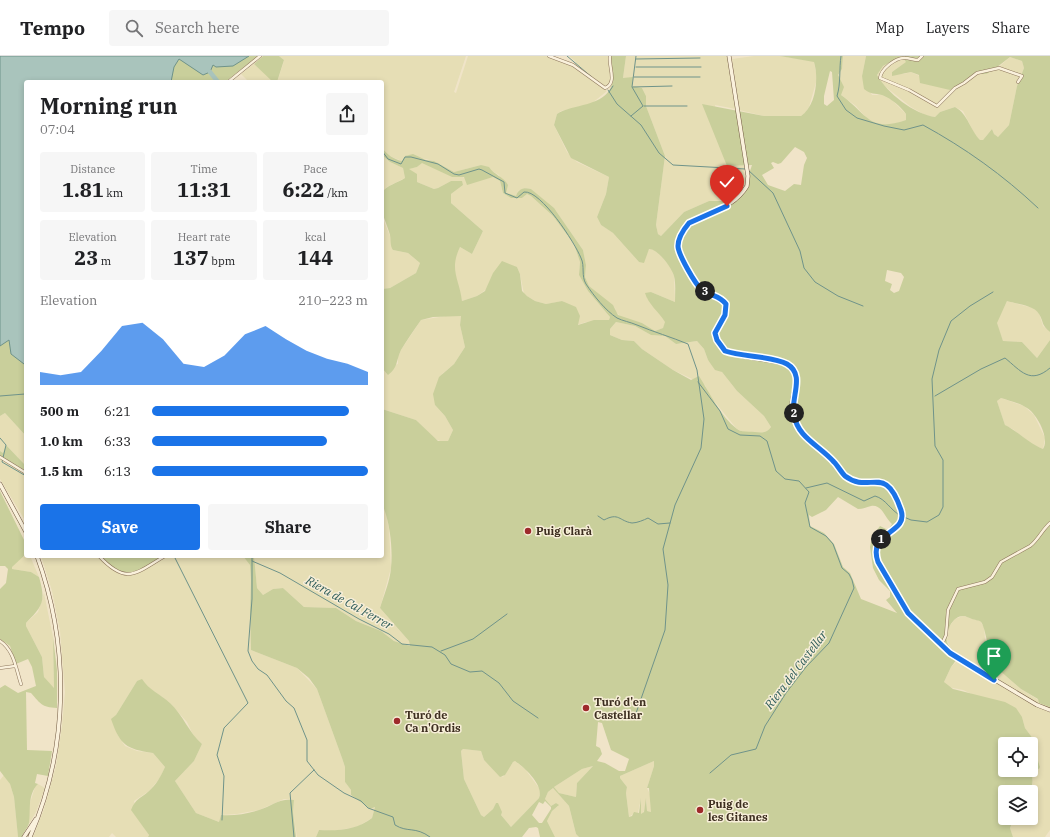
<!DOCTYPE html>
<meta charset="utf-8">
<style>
:root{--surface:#fff;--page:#f6f6f6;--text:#202124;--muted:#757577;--line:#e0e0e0;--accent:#1a73e8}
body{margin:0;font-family:"IBM Plex Serif",serif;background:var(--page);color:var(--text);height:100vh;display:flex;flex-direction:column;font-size:15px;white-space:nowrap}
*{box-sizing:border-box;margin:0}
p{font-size:13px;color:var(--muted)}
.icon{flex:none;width:22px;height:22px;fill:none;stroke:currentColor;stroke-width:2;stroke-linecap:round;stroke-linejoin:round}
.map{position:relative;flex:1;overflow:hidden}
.sheet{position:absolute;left:24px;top:24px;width:360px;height:478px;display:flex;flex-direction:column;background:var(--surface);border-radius:4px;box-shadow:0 2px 6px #0003}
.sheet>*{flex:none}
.tools{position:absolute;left:998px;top:681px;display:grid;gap:8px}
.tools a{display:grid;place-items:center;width:40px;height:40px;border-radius:4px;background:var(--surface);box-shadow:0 2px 6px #0003;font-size:20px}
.pin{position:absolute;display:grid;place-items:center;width:34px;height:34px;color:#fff;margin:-41px -17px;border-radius:50% 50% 50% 0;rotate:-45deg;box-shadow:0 0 4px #0007}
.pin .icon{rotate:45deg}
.km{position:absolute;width:20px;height:20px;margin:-10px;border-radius:50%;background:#222;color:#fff;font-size:11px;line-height:20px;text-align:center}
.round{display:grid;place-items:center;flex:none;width:42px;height:42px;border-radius:4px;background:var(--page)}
.head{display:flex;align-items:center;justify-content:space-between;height:68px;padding:0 16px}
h1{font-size:22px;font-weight:700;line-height:30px}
.figures{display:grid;grid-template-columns:repeat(3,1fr);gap:6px;height:68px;padding:4px 16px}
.figures div{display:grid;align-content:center;border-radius:4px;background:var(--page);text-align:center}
.figures b{font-size:20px;font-weight:700}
.figures small{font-size:11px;font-weight:400}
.figures p{font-size:11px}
.chart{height:112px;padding:8px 16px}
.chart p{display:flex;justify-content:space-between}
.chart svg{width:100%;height:72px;margin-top:4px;fill:var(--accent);opacity:.7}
.button{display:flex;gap:8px;margin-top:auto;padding:8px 16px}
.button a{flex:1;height:46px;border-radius:4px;background:var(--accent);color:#fff;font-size:16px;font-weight:700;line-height:46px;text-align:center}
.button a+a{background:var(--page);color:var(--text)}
ul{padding:0 16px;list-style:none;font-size:13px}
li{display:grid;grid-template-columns:64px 48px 1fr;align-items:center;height:30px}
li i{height:10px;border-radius:5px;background:var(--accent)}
header{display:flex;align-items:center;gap:24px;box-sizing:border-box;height:56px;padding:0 20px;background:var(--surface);border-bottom:1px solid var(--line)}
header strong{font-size:19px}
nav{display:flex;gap:22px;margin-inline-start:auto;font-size:14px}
.search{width:280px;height:36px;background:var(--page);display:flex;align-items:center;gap:10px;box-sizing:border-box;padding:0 14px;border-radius:4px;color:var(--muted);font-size:15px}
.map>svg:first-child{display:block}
</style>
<header>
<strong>Tempo</strong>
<div class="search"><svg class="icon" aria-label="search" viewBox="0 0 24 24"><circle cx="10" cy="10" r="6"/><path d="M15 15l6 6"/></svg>Search here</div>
<nav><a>Map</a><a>Layers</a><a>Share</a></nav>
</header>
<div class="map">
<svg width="1050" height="781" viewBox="0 0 1050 781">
<rect width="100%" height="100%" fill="#f0e4c8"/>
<path fill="#e6deb5" d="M279,0H466L454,36L456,37L468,0H546L572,9L607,35L591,48L561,55L557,58L554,69L567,96L577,106L609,121L606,138L597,161L601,169L613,177L639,206L646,199L649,193H652L658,196L671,212L674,220L675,246L651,236L647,242L657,253L666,266L663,272L655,275L642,267L621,261L616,256L615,252L589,230L585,221L586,209L583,194L556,155L531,133L526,132L518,135L516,140H512L506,137L499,119L481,109L454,116L434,105L408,99L402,105L387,99L382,92V26H277L283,8L284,4Z
M569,0H609L611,23L609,29L603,30L574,8L576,6Z
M626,0H728L736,53L715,49L727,110L744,109L745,128L731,144L709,145L684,156L661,180L658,178L656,169L665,100L646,50V40L642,32L632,30L623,22Z
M754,0H780L814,5L817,23L809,51L805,57L801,60H764L739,54L732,3Z
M843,0H866L862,20L872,39H882L892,44L906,58V64L894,68H876L869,65L856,50L841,39L838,19L842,13Z
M902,0L907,6L892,16L904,18L911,16L950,34L977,18L1000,10L1010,1L1022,5L1024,12L1017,30L1009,69L998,81L994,78L992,73L983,84H980L975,79L963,55L955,51L940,56L935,61L925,59L911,51L882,28L877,19L883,10Z
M254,8L269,21L273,26H249L241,18Z
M382,99L390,106L403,112L405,122L387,131L382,138Z
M422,106L452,121L461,120L472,126L493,121L500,125L503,137L511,142H522L527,138L531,140L553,160L574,188L580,206L579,219L588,235L610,261L609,264L586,266L577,269L563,245L546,248L535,245L524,238L520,218L517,211L477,240L462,245L453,210L455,201L460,191L472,198L483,175L451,147V138L463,129L451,125L438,132L434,133L417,126L407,113L417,111Z
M382,160L390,180L393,194L408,197L420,207L416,217L390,232L382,233Z
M1007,245L1033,252L1039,257L1043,270L1050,276V284L1037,302L1022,286L1003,285L996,267Z
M452,259L461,260L460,269L465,291L454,308L442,318L435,349L445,360L453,374L448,385L443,386L435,383L416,364L382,353V312L398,308V301L401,294L421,264Z
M616,266L635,270L651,279L665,280L676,288L697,285L704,293L708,304L722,316L737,335L764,360L771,371L769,374L763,377L744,376L737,373L709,339L705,329L673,314L642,293L634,285L622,284L610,279V273Z
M1001,342L1024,350L1034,359L1045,382L1043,393L1031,388L1014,374L1005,369L997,345Z
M5,357L26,380V410L6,389L3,397L0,395V360Z
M0,403L26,418V466L0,423Z
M382,448L386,457L389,472L391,512L380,552L409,585L410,590L394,585L381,575L356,565L336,552L304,551L283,532L273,533L263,539L257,532L254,500H382Z
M26,498V500H30L39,521L31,516L12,513L11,511Z
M41,500H97L100,503L164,500L245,501L250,509L251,525L250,554L251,594L297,612L317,633L342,702L345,711V726L351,734V739L370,753L375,751L372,762L357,771L333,775L319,774L316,781H297L293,756L294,744L284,743L259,754L237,758L221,759L219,766L196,757L175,725L194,705L202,688L194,681L187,666L169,646L145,629L137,625L116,659L117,678L125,690L137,695L153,697L165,711L160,722L149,735L134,745L139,764L149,779L148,781H116L112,777L109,781H33L44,753L56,710L62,670L65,636L60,575L52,535Z
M44,537L53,581L54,632L47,626L44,621L42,601L26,570V567L38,556Z
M963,560L980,565L984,571L985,583L990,593L991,607L1021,633L1050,651V774L1045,781H1013L1010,772L1014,762H1031V736L1033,729L1031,711L1038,713L1040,711L1036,698L1037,688L1025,672L1022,661L963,634L948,631L944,626L951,611L958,604L947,585L949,571L955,563Z
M463,693L481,695L484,704L503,721L513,706L515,705L525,713L539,732L540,737L539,742L511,771L501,759L496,747L493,753L484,761L481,759L464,723L461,695Z
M654,705V710L647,732L651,740V756L647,755V743L643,758H640L641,742L638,757L633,758L629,761L626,737L627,731L620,722V720Z
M593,710L577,727L576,741L559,737L554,731L582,713Z
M4,719L10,728L14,741L18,781H0V724Z
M38,728L45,732L36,756L29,768V750L35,731Z
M553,732L569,750L576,778L579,781H555L547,765L552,755L558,750L556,747L551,750L545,743L548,736Z"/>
<path fill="#c9cf9b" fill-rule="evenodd" d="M249,0H258L225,26H158L178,3C201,5 228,10 249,0Z
M263,0H279L284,4L277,26H273L254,8Z
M611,0H626L623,22L633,21L632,30L642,32L646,40V50L665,100L656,169L658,178L661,180L684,156L709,145H737L749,129V118L752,109L727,110L702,48L764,60H801C816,50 819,22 814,6L780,0H843L842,13L838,19L844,31L841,39C868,58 868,77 906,64V58C900,50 892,43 882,39C874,37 872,39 864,33L862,20L866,0H902L883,10L877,19C887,37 914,58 935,61L940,56L955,51C968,58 970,74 980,84H983L992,73L994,78L998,81L1009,69L1017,30L1024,12L1022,5L1010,1L992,15L986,18H977L950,34L920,27L919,19L911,16L892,20V16L906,6L902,0H1050V276C1041,269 1044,266 1039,258C1034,249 1016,248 1007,245L997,267L1003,285L1022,286L1037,302L1050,284V651L1039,647L1038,643L1021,633L991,607C990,600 985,570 981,566C979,564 974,564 972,563C969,562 966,560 963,560C952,560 945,577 947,586C949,592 956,596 960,599L951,611L944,626L953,633L1005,646L1016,652L1022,661L1025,672L1037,688L1036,698L1040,711L1039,713L1031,711V688H1005V714H1031C1033,721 1033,728 1031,736H1005V762H1014L1010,772L1013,781H579L576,778L569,750L553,732L548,736L545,743L551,750L556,747L559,749L552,755L547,765L555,781H540L538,772L536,771L529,772L522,781H316L319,774C338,775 357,774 372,762L375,751L370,753L351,739V734L345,726V711L342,702L317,633L309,622L297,612L251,594L250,554L251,525L250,509L243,500H254L257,532L263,539L273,533L283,532L304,551L336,552L356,565L381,575L394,585L410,590L409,585L380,552C384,539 390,525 391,512C393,493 390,465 382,448V353L416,364L438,385H448L453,374L445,360L435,349L433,338L439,321L454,308L465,291L460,269L461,260L433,261L421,264C414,274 407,284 401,294C396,304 398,312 388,319L382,312V233L390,232L416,217L420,207L408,197L393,194C390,190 391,185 390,179C387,167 377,151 382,137C386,129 398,127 405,122L403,112L390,106L382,99V92C388,99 393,103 402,105L405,100L413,98L426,104L434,105L454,116L481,109L489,111C494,119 503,120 508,129L506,137L516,140C518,133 524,131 531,133L554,152L583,194L586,209L585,221L589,230L613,249L618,259L642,267L655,275L663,272L665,266C659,256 648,248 645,237L651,236L675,246C675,237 676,228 674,220C672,212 657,192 649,193L644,207L639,206L613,177L601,169L597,161L606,138L609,121L571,102L554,69L557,58C571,48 606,51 612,28C615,19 609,9 611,0ZM830,15L832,16L834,44L827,50L824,48V40ZM795,91L804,96L807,102L804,109L801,129L794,128L785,135L768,129L762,119L774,112L771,107L773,106L778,108L781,107ZM422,107L452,121H464L467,129L493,121L500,125L503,137L511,142H522L527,138L531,140L553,160L574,188L580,206L579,219L588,235L610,261L609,264H594L578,269L580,260L576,251L562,245L546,248L535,245L527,240L522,235L520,218L517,211L502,205L493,217L485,235L477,240L462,245C459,222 449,214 460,191L472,198L483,175L451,147V138L463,129L462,125H451L438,132L434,133L417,126V118L409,113L417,111ZM887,214L901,217L904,221L899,235L894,237L890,234L892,228L885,225ZM616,266L635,270L651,279L665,280L676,288L697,285L704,293L708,304L715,314L722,316L737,335L764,360L771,371C767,377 762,377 755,376C749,375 742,377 737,373C720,360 710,337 699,320L691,324L673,314L642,293L634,285L622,284L610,279V273ZM1001,342C1010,345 1020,347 1027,352C1037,358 1050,382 1043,393C1028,387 1019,376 1005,369L997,345ZM838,441L858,453C863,453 866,451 871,450C882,448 885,462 892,468L888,474L880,470L872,481L870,491L873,512L879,524L890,535V541L886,544L897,557L861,543L850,517L843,511L834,488L824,477L810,470L809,459L812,461L826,454ZM598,666L602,667L611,694L629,703L625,715H619L605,707L597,705L602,698L600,692L596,690ZM463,693L481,695L484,704L500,721L505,719L513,706L515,705C525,712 544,729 539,742L511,771L501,759L502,756L498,747H496L493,753L484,761L481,759L464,723L461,695ZM654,705V710L647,732H649L651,756L647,755L646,742L644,756L641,758V742L639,757L634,756L632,760L629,761L626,737L627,731L620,722V720ZM593,710L577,727L576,741L559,737L554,731L582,713ZM545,745L551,751V753L542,767H539L532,759L539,746L543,748Z
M10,282L26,306V380L5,357L0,360V289Z
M6,389L26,410V415L0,400V395L3,397Z
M0,435L26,488V498L12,511V513L31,516L39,521C46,545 43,550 26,567V570L42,601L44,621L54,632L53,581L57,614V652C41,651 41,648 31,637L26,636L27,694L52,695L48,720L37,718L35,727L38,728C27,739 31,754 29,767C28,772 23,776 22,781H18L14,741L10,728L0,715V632L5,629L18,637L36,630L32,611L28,603L16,608L10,590L0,583V533L6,527L8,513L5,510H0Z
M97,500H164C137,517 124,526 97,500Z
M142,623C149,634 160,638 170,647C183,659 189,677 202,688L194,705L175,725L196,757L219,766L221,759C233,760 247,758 259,754C272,750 279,742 294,744L293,756L296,781H148L149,779L131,754C135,743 141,742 149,735C156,729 161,720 165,711L153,697C126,693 120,689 111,663L116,659L137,625Z"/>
<path fill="#a9c4bc" stroke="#6f938a" d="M0,0H249L233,10L216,11L213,9L210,16L203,19L179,3L174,11L171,26H26V307L24,308L11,298L9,284L0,290Z"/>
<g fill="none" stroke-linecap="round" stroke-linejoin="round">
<path stroke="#6f938a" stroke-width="1" d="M567,0L594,23
M841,0C839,13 841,27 837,40L846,54L857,62L884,70L904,74L923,69C965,92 1003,119 1038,152
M636,3L700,2
M636,11H701
M634,21H700
M633,31L672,30
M608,34L617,48L641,69L659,97L673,109L745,113
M609,36L613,30
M644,50H687
M631,60L643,50L632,31L636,0
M382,95L388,103L401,108L405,101H411L438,108L454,118L459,119L479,113L482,114L504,126L505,137L517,142L524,136C541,134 575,187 581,202C585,210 581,220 586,228C594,240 605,254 617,262C623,265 630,266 637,269C654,276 671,281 688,288L697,314L704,363L701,392L675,449L663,493L668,529L665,574L634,663
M748,114L773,137L800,195L804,212L815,226L838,240L863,250
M698,326L720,355L728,373L740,379L760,380L767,385L776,415L785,423L799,425L809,436L805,447L810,471L826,480L833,488L842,512L849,518L852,524L854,532L829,587L806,611L786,637L765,670L756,693L731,699L710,717
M0,340L25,338
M935,340L981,313L1005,302C1021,315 1030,329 1050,312
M0,382L6,389L2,406L26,420
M806,432L827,427L864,445L875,440C886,443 890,454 901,460
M598,460L604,464C619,456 619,465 632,467C637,467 644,464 648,462L658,468L670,467
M904,461L911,464L927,466L939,459L943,451V404L935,390L932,323L939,294L951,265L970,250L993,236
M174,500L248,647L224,672L217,699L224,720L222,764
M252,500V505L280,517L359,563L389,578L402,588L432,591L445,599L451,608L470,616L482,615L499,627L513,645L538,662
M252,505V543L248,595L252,605L258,613L267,619L286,645L294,652L307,684V705L318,719L344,737L361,745L368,752L393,761L395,769C408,777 415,770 430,781
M441,595L473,583L507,558
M294,781L290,737L314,714"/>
<path stroke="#a9c4bc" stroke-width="4.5" d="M210,16L218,26"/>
<g stroke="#8d765c" stroke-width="3.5">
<path id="street" d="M549,0L573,9L605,32C618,27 608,10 610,0
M922,0L918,4C913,4 910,2 905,2C896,1 881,13 880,22L909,34L937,50L955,32L964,27L977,17L999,12L1022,20L1018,26
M228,26L260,0
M0,401L26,417
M99,500C127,530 136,517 165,500
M0,585C14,594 16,613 21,628
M942,588L946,579L948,554L958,533L985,526L992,521L1001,506L1030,490C1038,484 1042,474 1050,467
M0,612L15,610"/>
</g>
<g stroke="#6f573f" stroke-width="4.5">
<path id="secondary" d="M729,0L748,120L747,130C722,172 646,152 695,225C703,237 718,237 725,248V259L715,277C717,283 718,289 723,293C733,301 772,304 787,308C803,322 794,329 792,346C791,361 799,375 808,385C816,392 825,397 832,404C838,410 841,417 849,422C874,436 889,410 901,455C907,476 874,476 876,499L893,534L908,557L950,597L1037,649L1050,654
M0,428L26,476
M24,781L36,763
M30,781C69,691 70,591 37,500"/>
</g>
<use href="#street" stroke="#faf1dc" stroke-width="2.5"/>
<use href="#secondary" stroke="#faf1dc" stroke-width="3.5"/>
</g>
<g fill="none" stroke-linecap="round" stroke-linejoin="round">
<g stroke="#fff" stroke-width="8">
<path id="route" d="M727,150L689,167C684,173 678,181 678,190C678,198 695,228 702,234C711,240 719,239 726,248L725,259L715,277L717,284L725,295C742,301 773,300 787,308C806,319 790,342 794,359C798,382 819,389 834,406C838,410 841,416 845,420C870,439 885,406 901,454C909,479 867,474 878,506L908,557L950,597L994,624"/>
</g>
<use href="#route" stroke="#1a73e8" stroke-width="5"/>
</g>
<g fill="#9e2a2b" stroke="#f7eed8" stroke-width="1.5">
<circle cx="528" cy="475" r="4"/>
<circle cx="586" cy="652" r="4"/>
<circle cx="397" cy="665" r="4"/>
<circle cx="700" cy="754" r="4"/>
</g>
<g text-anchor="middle" stroke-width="3" stroke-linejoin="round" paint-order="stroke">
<g font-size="11" font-weight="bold" fill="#3d2e20" stroke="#f7eed8" text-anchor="start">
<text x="536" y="479">Puig Clarà</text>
<text x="594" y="650">Turó d'en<tspan x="594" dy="13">Castellar</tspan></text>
<text x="405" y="663">Turó de<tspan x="405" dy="13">Ca n'Ordis</tspan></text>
<text x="708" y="752">Puig de<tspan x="708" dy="13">les Gitanes</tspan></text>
</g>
<g font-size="12" font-style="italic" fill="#2f5d5a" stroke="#f7eed8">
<text transform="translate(349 547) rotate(29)" y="4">Riera de Cal Ferrer</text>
<text transform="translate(796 614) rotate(-53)" y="4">Riera del Castellar</text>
</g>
</g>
</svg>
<div class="tools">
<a><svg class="icon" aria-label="locate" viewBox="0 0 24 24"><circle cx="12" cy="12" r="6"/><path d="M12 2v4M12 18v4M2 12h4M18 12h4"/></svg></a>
<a><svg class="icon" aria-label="layers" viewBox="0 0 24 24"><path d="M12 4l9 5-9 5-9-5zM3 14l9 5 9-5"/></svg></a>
</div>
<div class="pin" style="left:994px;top:624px;background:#1e9e55"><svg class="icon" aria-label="arrive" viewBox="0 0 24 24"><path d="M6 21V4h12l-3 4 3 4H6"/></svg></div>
<div class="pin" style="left:727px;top:150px;background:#d93025"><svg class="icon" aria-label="check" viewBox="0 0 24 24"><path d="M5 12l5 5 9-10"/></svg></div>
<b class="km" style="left:881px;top:483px">1</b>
<b class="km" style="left:794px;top:357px">2</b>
<b class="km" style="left:705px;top:235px">3</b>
<section class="sheet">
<div class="head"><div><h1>Morning run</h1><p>07:04</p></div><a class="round"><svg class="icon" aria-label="share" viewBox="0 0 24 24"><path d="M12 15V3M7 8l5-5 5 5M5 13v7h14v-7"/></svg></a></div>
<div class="figures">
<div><p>Distance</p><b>1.81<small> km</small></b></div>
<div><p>Time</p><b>11:31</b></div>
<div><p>Pace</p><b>6:22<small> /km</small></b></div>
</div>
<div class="figures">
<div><p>Elevation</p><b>23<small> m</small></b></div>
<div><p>Heart rate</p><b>137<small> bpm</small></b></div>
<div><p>kcal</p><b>144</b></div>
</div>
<div class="chart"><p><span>Elevation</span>210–223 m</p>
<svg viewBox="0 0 160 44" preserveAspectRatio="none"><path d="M0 44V36L10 38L20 36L30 23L40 8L50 6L60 16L70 31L80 33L90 26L100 13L110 8L120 16L130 23L140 28L150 31L160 36V44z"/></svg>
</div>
<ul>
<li><b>500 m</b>6:21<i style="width:91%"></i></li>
<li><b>1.0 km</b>6:33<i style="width:81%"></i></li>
<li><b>1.5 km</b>6:13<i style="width:100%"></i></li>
</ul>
<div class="button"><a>Save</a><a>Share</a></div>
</section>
</div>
